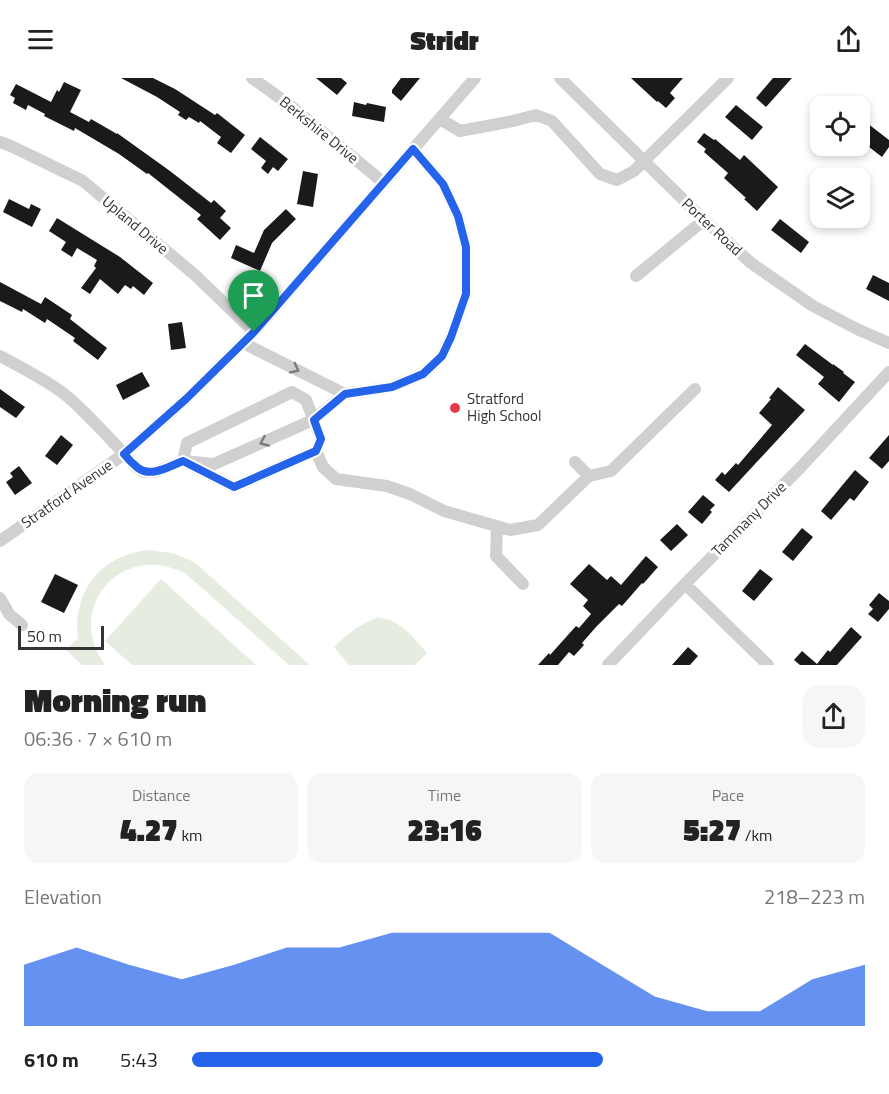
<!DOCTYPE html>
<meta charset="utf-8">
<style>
:root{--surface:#fff;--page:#f6f6f6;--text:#222;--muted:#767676;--accent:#2563eb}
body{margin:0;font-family:"Titillium Web",sans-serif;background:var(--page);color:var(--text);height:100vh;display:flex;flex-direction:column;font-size:22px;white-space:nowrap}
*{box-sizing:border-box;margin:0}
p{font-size:20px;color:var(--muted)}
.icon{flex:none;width:33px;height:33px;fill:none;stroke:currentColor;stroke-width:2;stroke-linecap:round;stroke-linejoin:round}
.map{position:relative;height:587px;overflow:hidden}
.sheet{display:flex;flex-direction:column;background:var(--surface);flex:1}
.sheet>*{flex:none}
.buttons{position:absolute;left:810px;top:18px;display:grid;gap:12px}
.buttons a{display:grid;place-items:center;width:60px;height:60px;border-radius:12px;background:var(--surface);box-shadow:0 3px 9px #0003;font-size:30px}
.scale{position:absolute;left:18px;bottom:15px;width:86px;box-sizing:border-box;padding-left:6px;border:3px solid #333;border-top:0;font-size:16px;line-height:21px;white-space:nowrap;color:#333;-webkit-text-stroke:4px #fff;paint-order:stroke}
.pin{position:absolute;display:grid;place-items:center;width:51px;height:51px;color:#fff;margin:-62px -26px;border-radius:50% 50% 50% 0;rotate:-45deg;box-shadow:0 0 6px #0007}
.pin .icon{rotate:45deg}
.round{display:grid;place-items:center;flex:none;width:63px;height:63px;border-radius:18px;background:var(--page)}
.headline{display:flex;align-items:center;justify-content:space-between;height:102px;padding:0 24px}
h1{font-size:33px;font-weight:800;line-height:45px}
.figures{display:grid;grid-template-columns:repeat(3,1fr);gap:9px;height:102px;padding:6px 24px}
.figures div{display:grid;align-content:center;border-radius:15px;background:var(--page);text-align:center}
.figures b{font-size:30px;font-weight:800}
.figures small{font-size:16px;font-weight:400}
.figures p{font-size:16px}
.chart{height:168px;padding:12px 24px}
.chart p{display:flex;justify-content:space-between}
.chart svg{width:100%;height:108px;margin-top:6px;fill:var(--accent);opacity:.7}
ul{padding:0 24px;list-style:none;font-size:20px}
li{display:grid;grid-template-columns:96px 72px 1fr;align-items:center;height:45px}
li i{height:15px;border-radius:8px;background:var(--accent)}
header{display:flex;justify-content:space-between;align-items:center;height:78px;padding:0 24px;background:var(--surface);font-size:27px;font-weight:800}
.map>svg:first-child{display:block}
</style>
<header><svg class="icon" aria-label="menu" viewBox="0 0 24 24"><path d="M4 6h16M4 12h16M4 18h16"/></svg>Stridr<svg class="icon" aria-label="share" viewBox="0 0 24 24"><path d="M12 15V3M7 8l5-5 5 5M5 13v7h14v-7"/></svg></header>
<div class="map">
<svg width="889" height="587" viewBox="0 0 889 587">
<rect width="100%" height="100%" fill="#fff"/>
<path fill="#e6ecdf" d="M148,472L172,475L194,484L310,587H289L186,496C123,462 63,529 105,587H82L66,572L76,562L78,563C72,514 99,478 148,472Z
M161,501L256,587H132L105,563Z
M378,539C402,543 412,558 427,575L415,587H349L334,569C347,555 361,546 378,539Z"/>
<path fill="#1a1a1a" d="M121,0H153L175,11L215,37L217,35L245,57L231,75L217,65L221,59L200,43L199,45L189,39L186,42L178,37L180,34L157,19Z
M316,0H341L347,5L337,17Z
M401,0H420L401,23L392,15V12Z
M631,0H683L670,15L675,20L666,30L658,23L657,24Z
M773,0H792L766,29L756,20Z
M64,4L81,12L70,34L89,44L91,41L117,56V55L170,93L211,125L214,122L226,133L220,140L231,150L220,162L197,141L201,137L148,95L147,96L119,76L75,50L74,53L44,38L45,36L28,27L26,32L13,25L15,20L10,17L16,6L51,24L57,12L59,14Z
M354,24L366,27L367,25L386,29L384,44L352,38Z
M736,27L763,49L752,62L725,39Z
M867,45L889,62V69L882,79L860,62V56Z
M704,55L714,62L715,61L740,82L744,77L778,109L757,133L744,121L746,120L724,100L728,95L704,74L706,71L697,64Z
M260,59L288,81L278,93L273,89L268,96L261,90L266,83L251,71Z
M303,93L318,96L313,129L297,126Z
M9,121L29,131L31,126L41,131L32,149L3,134Z
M286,131L296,141L272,165L260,193L231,180L236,167L254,175L264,152Z
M57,140L120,179L153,205L144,217L133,208L131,211L125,207L118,216L100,201L90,216L81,210L96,190L94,188L97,182L77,170L72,179L61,172L66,164L49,153Z
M780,141L809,164L801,175L771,152Z
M873,197L889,205V223L866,211Z
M0,204L41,226L45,219L72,237L70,241L107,270L98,282L73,263L75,260L47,241L45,245L23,231L22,234L0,223Z
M182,244L186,270L171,272L168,246Z
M805,266L833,287V286L844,294L843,295L855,304L839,324L818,306L824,299L796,277Z
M142,294L150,308L123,322L116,307Z
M778,309L805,332L729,414L715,402L722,394L725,397L736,385L738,387L772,347L759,335L771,321L769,320Z
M0,311L25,329L16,340L0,329Z
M61,357L73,367L57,387L45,378Z
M889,357V383L882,391L869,380Z
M19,388L32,405L15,417L6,404L13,399L10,395Z
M855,392L869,404L854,423L850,420L831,442L821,433Z
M703,417L715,427L710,432L712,434L702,446L688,434Z
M677,446L688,457L671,473L660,462Z
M802,450L813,459L793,483L782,474Z
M646,478L658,489L643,506L642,505L622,528L619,526L596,549L582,565L584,567L574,578L569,574L558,587H538L549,575L550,577L576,548L579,550L591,536L583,528L588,522L570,506L589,486L607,502L611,498L621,507Z
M760,491L773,501L754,523L742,513Z
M55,496L78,507L64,535L41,524Z
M879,515L889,523V531L878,544L868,536L873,531L869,527Z
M851,549L862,559L837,587H800L794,582L802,573L817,586L828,572L830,574Z
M688,569L698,578L690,587H672Z"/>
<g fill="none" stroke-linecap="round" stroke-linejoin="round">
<path stroke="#d0d0d0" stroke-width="12" d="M252,0L287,25L384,105
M560,0L704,142L751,185L813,228L859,252L889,265
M440,41L460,53L513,43L536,37L552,43L600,96L617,102L634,93L728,0
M0,64L11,68L83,103L195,197L254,254
M636,198L704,142
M243,265L345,316L392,309L423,296L442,278L451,259L466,216V169L458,138L443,106L413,71
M0,278C21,289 50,304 68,319C93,341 115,366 137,390L144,394H155L183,383L214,386L313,342L345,316
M292,314L306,322L321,361L316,373L234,409L183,383L187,365Z
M316,373L323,389L336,401L387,408L410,416L444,433L510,452L538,447L589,398
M575,384L589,398L611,393L695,311
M497,449L496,478L523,506
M0,463L124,376L186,321L254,254L475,0
M685,506L768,587
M0,520L9,536L22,547
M608,587L685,506L800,390L889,294"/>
</g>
<defs><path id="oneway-chevron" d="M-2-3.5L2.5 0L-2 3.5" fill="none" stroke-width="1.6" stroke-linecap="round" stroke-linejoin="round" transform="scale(1.5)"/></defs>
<g stroke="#7a7a7a">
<use href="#oneway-chevron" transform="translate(295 291) rotate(27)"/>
<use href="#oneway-chevron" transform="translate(264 364) rotate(156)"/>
</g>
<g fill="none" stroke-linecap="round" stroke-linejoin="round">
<g stroke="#fff" stroke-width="12">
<path id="route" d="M413,71L443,106L458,138L466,169V216L451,259L442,278L423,296L392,309L345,316L314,342L321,361L316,373L234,409L183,383C170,388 151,400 138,390C133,386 128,381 124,376L186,321L254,254Z"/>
</g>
<use href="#route" stroke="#2563eb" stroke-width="8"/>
</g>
<circle fill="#e63946" stroke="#fff" stroke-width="2" cx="455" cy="330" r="6"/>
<g text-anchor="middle" stroke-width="6" stroke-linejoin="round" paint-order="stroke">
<g font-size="15" fill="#333" stroke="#fff">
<text transform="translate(319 52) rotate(39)" y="5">Berkshire Drive</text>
<text transform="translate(135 147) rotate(40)" y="5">Upland Drive</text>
<text transform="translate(712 149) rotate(43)" y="5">Porter Road</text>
<text transform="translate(67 416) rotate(-35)" y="5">Stratford Avenue</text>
<text transform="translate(749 441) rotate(-45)" y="5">Tammany Drive</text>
</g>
<g font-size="15" fill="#333" stroke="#fff" text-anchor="start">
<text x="467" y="326">Stratford<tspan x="467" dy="17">High School</tspan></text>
</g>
</g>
</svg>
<div class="buttons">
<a><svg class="icon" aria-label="locate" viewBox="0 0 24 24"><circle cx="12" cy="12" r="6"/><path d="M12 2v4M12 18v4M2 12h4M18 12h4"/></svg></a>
<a><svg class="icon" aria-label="layers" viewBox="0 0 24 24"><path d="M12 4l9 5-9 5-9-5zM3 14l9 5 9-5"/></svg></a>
</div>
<div class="scale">50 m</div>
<div class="pin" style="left:254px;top:254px;background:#1e9e55"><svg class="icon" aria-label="arrive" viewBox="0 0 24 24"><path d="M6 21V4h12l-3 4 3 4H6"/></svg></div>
</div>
<section class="sheet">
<div class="headline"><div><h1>Morning run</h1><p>06:36 · 7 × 610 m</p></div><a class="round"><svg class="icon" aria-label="share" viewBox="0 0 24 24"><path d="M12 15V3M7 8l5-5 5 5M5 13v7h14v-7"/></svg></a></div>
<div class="figures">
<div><p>Distance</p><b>4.27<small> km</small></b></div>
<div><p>Time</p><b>23:16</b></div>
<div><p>Pace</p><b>5:27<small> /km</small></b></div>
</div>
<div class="chart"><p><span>Elevation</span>218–223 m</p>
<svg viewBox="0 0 160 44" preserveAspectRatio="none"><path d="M0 44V19L10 12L20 19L30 25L40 19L50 12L60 12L70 6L80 6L90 6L100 6L110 19L120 32L130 38L140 38L150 25L160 19V44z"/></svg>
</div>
<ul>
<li><b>610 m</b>5:43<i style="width:61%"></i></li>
</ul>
</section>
